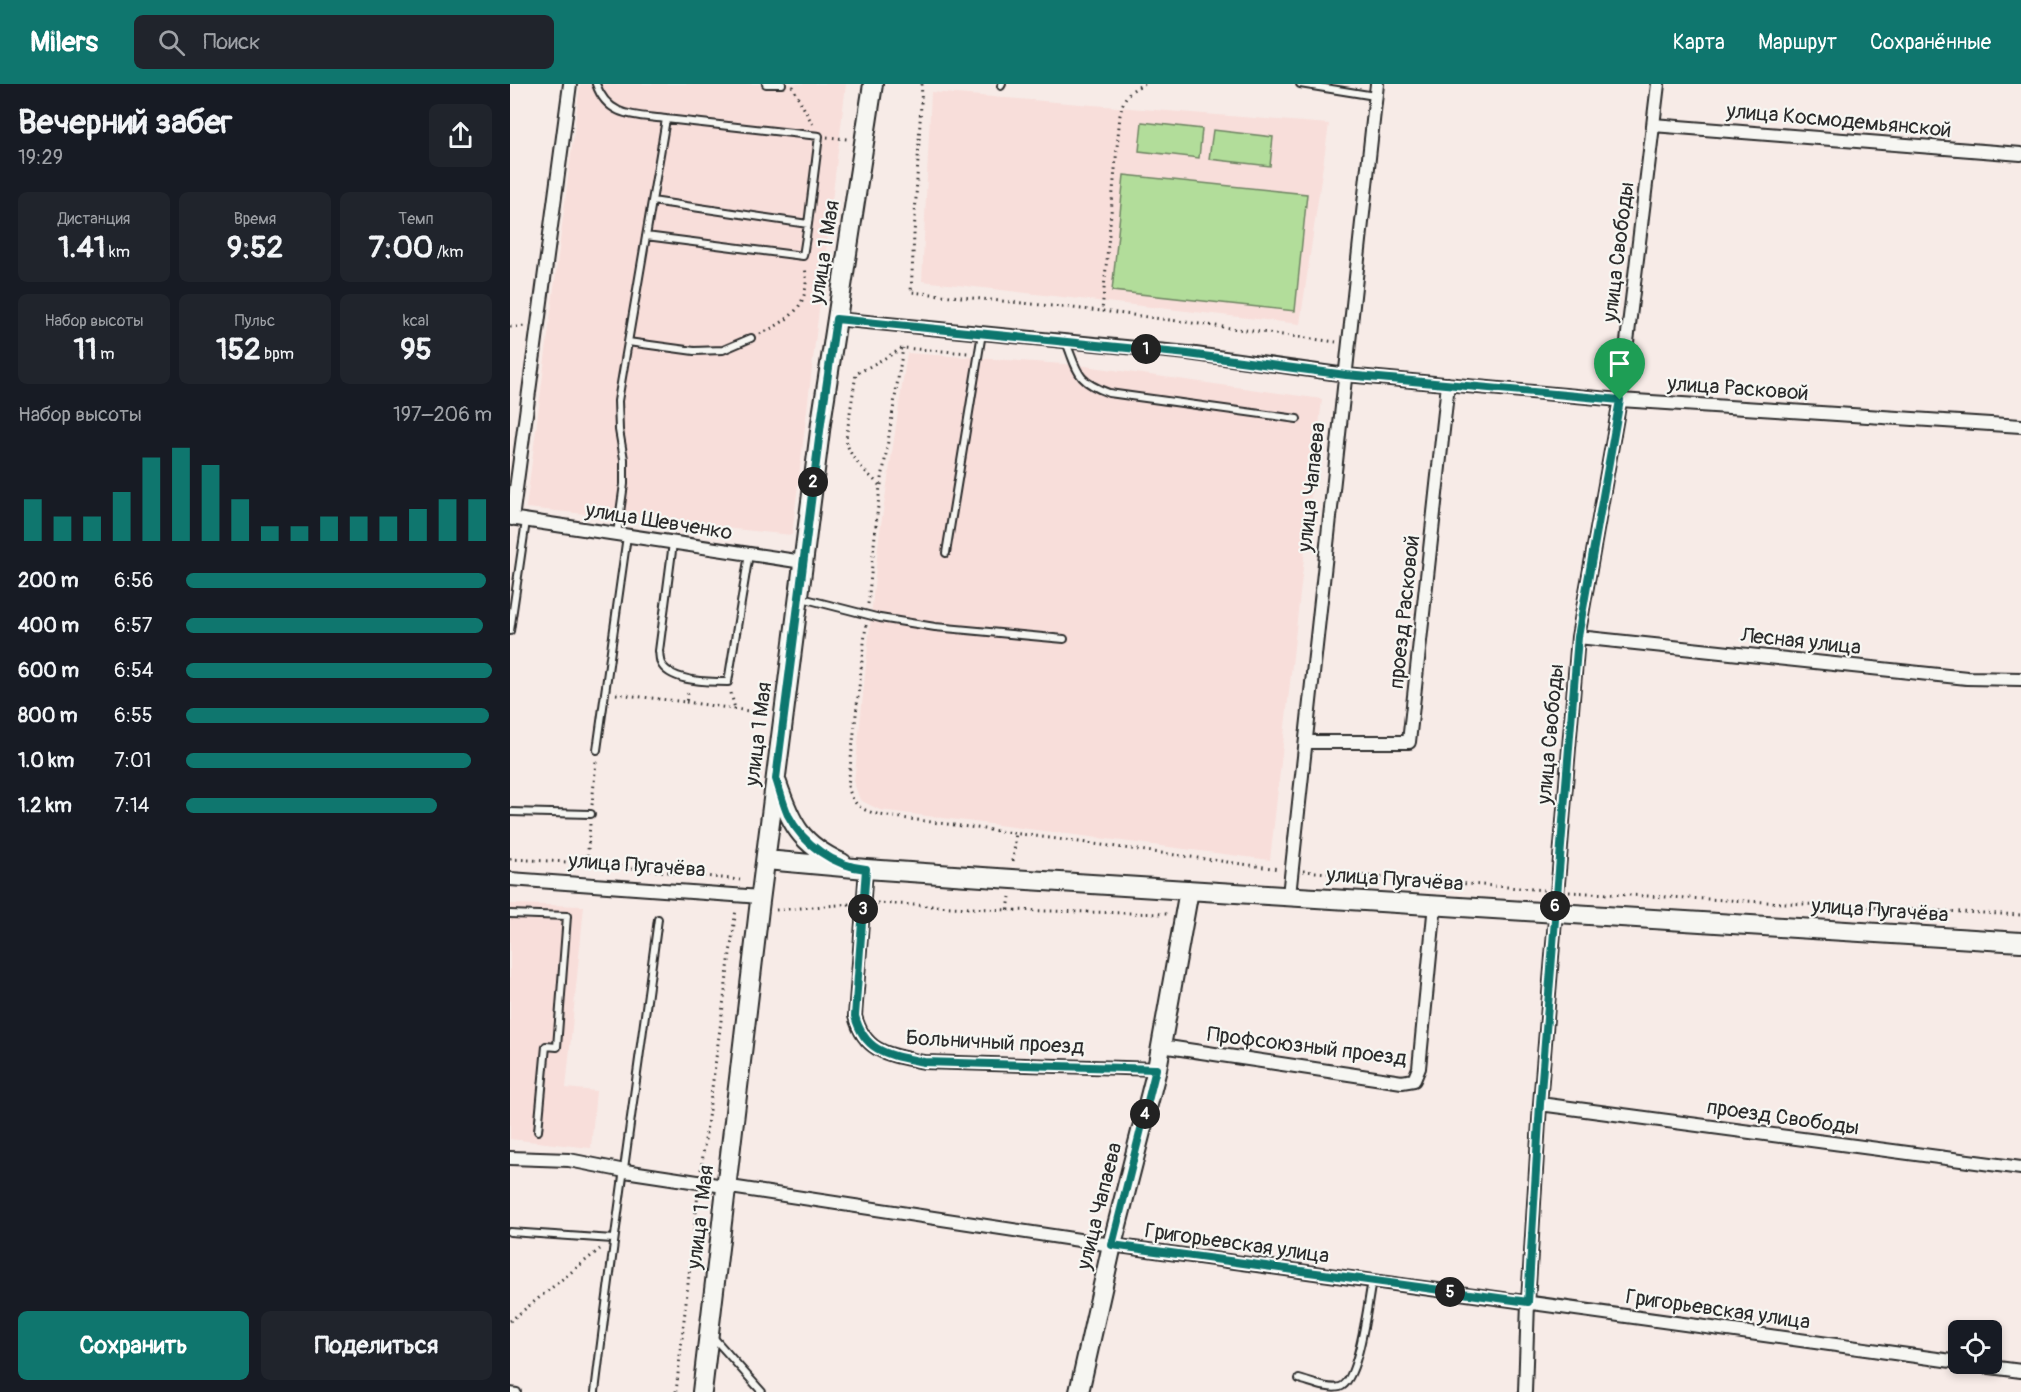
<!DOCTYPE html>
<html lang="ru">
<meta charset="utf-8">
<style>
:root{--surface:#171b24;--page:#20242c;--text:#f1f3f6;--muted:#9ea1a6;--accent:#0f766e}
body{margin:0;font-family:Pangolin,sans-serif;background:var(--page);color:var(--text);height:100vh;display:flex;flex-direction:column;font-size:22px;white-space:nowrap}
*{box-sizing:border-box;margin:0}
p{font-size:20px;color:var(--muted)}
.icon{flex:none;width:33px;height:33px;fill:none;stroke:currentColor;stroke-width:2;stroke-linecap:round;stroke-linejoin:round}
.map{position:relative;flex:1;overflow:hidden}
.sheet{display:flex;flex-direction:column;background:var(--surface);width:510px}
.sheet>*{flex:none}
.buttons{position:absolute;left:1438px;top:1236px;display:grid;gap:12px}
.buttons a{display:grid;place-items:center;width:54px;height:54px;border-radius:9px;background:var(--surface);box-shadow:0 3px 9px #0003;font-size:30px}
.pin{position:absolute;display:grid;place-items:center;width:51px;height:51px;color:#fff;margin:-62px -26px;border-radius:50% 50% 50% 0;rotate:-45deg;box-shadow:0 0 6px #0007}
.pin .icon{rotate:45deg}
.km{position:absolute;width:30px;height:30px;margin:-15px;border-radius:50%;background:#222;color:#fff;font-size:16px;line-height:30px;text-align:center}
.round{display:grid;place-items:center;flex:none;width:63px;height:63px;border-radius:9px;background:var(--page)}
.headline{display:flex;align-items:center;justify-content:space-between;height:102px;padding:0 18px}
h1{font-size:33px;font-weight:700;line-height:45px}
.figures{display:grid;grid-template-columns:repeat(3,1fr);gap:9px;height:102px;padding:6px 18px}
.figures div{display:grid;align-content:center;border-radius:9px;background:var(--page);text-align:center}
.figures b{font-size:30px;font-weight:700}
.figures small{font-size:16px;font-weight:400}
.figures p{font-size:16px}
.chart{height:168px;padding:12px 18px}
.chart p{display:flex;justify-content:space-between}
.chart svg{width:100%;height:108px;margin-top:6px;stroke:var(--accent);stroke-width:6}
.action{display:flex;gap:12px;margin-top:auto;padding:12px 18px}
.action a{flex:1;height:69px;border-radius:9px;background:var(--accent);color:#fff;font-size:24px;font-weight:700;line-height:69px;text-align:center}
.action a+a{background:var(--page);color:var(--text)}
ul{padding:0 18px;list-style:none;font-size:20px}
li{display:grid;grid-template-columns:96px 72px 1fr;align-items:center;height:45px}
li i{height:15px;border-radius:8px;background:var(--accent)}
header{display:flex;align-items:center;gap:36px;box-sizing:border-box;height:84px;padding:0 30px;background:var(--accent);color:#fff}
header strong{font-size:28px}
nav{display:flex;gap:33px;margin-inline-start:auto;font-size:21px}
.search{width:420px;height:54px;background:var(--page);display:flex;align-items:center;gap:15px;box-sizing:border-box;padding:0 21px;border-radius:9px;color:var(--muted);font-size:22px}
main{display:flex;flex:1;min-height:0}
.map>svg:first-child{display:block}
</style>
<header>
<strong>Milers</strong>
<div class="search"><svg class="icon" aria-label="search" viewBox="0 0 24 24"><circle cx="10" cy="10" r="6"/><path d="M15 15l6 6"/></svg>Поиск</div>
<nav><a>Карта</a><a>Маршрут</a><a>Сохранённые</a></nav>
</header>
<main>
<section class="sheet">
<div class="headline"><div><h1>Вечерний забег</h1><p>19:29</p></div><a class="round"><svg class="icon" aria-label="share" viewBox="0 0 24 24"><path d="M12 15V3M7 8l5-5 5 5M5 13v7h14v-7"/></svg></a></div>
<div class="figures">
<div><p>Дистанция</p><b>1.41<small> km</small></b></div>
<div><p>Время</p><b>9:52</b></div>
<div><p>Темп</p><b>7:00<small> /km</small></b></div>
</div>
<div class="figures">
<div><p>Набор высоты</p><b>11<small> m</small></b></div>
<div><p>Пульс</p><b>152<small> bpm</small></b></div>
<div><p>kcal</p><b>95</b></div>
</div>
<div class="chart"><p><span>Набор высоты</span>197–206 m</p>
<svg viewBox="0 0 160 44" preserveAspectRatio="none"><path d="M5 44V27M15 44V34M25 44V34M35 44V24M45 44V10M55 44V6M65 44V13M75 44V27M85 44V38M95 44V38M105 44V34M115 44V34M125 44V34M135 44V31M145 44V27M155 44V27"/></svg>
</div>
<ul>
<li><b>200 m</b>6:56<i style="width:98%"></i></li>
<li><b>400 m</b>6:57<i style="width:97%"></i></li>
<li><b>600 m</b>6:54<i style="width:100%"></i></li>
<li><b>800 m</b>6:55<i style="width:99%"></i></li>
<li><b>1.0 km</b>7:01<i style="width:93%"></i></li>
<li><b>1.2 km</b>7:14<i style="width:82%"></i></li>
</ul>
<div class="action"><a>Сохранить</a><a>Поделиться</a></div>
</section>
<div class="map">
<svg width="1511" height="1308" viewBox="0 0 1511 1308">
<rect width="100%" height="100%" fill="#f7ebe7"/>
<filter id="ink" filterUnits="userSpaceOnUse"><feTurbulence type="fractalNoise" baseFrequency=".0167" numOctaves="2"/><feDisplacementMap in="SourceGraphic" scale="12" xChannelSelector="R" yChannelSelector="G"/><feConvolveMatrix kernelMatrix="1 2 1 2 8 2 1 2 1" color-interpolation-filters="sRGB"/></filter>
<g filter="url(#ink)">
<path fill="#f8deda" d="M70,0H336L282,451L16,424Z
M421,8L819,40L790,240L412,197Z
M397,269L568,281L812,315L760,776L370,726L350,716L344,699L369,454Z
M0,820L74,822L56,1004L86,1007L81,1064L0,1055Z"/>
<path fill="#b2dd9a" stroke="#6e8462" stroke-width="1.5" d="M632,38L692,45L689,74L629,67Z
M703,46L763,53L760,82L699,75Z
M614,91L797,110L785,227L602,207Z"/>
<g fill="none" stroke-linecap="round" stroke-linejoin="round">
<g stroke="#2b2b2b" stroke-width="10">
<path id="service" d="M86,0C98,34 125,31 156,35L108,317L109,346L114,375V400L107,450
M256,0H272
M790,0L865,12
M491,2L492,0
M142,117L298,140L309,52L156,35
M136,152L293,172L298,140
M118,258L184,267L213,266L241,254
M556,258C568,288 566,297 599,309L787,335
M163,459L149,567C150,572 149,577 152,581C163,598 200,598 218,598L239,470
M436,469L472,249
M292,514L370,534L425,543L554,555
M0,547L16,437
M87,666L117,452
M0,728L81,730
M0,830L57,832L47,963L36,962L28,1047
M0,1148L103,1155
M203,1253L252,1308
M789,1295C801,1298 818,1306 830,1303C849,1298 858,1216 862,1197
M0,1307L7,1308
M85,1308C104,1150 127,993 148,835"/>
</g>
<g stroke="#2b2b2b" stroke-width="16">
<path id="minor" d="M1143,41L1511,70
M326,235L678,269L836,291L1110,316L1511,342
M0,434L293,478
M2,435L60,0
M1068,553L1457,594L1511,595
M797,658H899L938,300
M356,785L345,932C355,970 381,971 414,978L647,985
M0,795L251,813
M779,811L867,0
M651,962L892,998L904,996L909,984L925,820
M1030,1020L1511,1084
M0,1074L59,1076L115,1087L602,1161L1449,1278
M1457,1280L1511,1287
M1015,1308L1018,1218L1030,1020L1068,553L1110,316L1148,0"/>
</g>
<g stroke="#2b2b2b" stroke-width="22">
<path id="secondary" d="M267,699C281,740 290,760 332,779
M256,776L356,785L502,795L1511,858
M192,1308L249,825L311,339L363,0
M569,1308L602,1161L647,985L679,806"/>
</g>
<path stroke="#2b2b2b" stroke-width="3" stroke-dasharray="1.5 4.5" stroke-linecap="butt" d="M412,0L401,208L592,227
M635,0C617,7 614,13 610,31L592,227L826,258
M282,2L303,41
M317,53L337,55
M0,243L16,242
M250,250C282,235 301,221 295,183
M371,401L393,264
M358,520L370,402C357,388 339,375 336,355L346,290L393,264L458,269
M356,541L338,702C344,723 350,725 370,731L769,785
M221,609L225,625
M106,610L176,618L179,605
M176,618L253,629
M82,721L86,677
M80,740L77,779L230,796
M0,775L77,779
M503,777L506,748
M793,787L1035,806
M1059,808L1511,831
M367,819L498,826L657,830
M266,826L340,820
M498,826L500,813
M191,1086L226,825
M0,1237L90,1165
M166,1308L188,1110"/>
<use href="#service" stroke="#f6f6f2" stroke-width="6"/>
<use href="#minor" stroke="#f6f6f2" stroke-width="12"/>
<use href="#secondary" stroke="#f6f6f2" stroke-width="18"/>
</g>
</g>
<g fill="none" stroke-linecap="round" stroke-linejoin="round" filter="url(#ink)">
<g stroke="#fff" stroke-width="12">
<path id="route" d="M326,235L678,270L836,291L1110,316L1068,553L1030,1020L1018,1218L602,1161L646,985L414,978C381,971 355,970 345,932L356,785C323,782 293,760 278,731C273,720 270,707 266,695L311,339Z"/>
</g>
<use href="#route" stroke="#0f766e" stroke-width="8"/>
</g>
<g text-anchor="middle" stroke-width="4.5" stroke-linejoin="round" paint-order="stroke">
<g font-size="21" fill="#2b2b2b" stroke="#f6f6f2">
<text transform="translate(1329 36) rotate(5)" y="7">улица Космодемьянской</text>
<text transform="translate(314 168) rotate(-81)" y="7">улица 1 Мая</text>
<text transform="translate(1108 168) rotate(-83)" y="7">улица Свободы</text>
<text transform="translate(1228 304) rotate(4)" y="7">улица Расковой</text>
<text transform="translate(801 403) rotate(-84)" y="7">улица Чапаева</text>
<text transform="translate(149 437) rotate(9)" y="7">улица Шевченко</text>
<text transform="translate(894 528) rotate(-84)" y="7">проезд Расковой</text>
<text transform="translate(1291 557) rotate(6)" y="7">Лесная улица</text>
<text transform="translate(248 650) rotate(-83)" y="7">улица 1 Мая</text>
<text transform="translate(1040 650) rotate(-85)" y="7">улица Свободы</text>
<text transform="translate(127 781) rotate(4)" y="7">улица Пугачёва</text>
<text transform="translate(885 795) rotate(4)" y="7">улица Пугачёва</text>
<text transform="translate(1370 826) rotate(4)" y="7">улица Пугачёва</text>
<text transform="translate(485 958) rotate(3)" y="7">Больничный проезд</text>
<text transform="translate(797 962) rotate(7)" y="7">Профсоюзный проезд</text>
<text transform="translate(1273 1033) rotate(8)" y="7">проезд Свободы</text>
<text transform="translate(589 1122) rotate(-76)" y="7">улица Чапаева</text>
<text transform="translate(190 1133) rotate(-83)" y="7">улица 1 Мая</text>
<text transform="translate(727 1159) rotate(8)" y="7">Григорьевская улица</text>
<text transform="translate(1208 1225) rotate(8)" y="7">Григорьевская улица</text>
</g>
</g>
</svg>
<div class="buttons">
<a><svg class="icon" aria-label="locate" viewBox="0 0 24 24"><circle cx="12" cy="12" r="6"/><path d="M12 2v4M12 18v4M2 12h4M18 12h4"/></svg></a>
</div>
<div class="pin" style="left:1110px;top:316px;background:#1e9e55"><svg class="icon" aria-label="arrive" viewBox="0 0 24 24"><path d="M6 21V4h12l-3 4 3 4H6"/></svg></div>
<b class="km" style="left:636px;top:265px">1</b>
<b class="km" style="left:303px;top:398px">2</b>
<b class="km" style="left:353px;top:825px">3</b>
<b class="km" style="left:635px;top:1030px">4</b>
<b class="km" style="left:940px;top:1208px">5</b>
<b class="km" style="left:1045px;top:822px">6</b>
</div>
</main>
